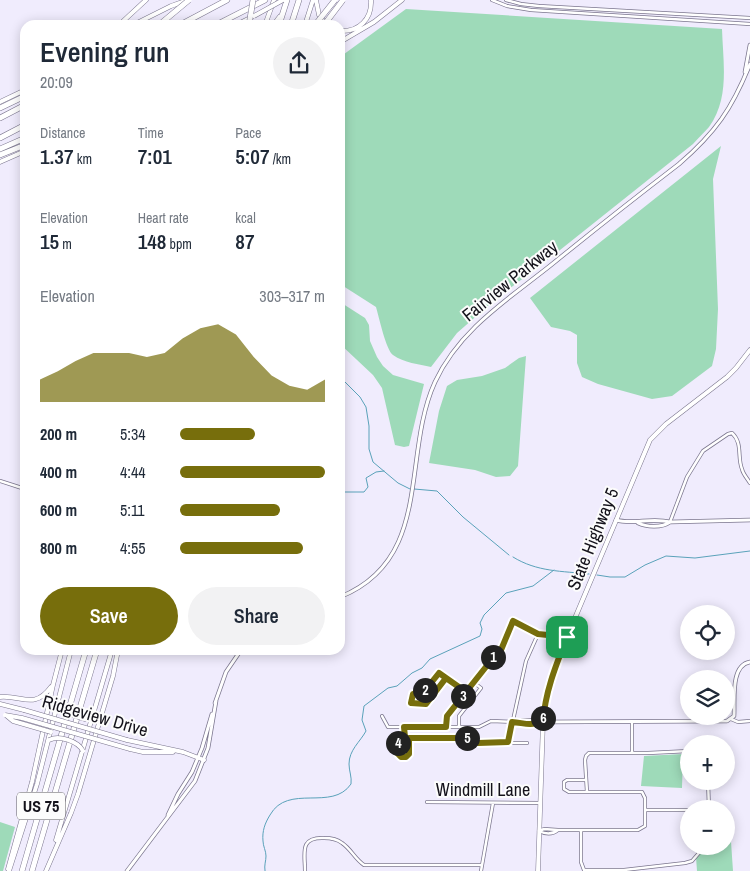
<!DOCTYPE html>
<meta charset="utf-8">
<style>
:root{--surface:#fff;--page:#f2f2f3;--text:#1f2937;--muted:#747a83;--accent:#776e0c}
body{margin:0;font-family:"Archivo Narrow",sans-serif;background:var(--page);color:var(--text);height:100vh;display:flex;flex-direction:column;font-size:19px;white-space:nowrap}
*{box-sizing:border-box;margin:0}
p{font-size:16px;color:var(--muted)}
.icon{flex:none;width:28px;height:28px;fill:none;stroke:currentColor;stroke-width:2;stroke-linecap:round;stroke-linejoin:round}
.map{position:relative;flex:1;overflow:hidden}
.drawer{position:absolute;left:20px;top:20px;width:325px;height:635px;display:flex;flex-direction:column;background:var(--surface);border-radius:15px;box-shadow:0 2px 12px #0003}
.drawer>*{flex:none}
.buttons{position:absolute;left:680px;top:605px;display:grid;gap:10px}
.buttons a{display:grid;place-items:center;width:55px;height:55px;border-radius:50%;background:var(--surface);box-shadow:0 2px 12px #0003;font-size:25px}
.pin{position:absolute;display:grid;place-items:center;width:42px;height:42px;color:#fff;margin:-21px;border-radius:10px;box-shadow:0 2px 8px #0006}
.km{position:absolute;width:25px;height:25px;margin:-12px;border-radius:50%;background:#222;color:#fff;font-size:14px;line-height:25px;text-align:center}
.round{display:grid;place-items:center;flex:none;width:52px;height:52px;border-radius:26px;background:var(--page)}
.summary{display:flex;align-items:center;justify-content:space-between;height:85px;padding:0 20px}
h1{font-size:28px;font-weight:600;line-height:38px}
.figures{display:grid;grid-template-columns:repeat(3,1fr);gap:8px;height:85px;padding:5px 20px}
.figures div{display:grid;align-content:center}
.figures b{font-size:21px;font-weight:600}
.figures small{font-size:14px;font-weight:400}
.figures p{font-size:14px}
.chart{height:140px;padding:10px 20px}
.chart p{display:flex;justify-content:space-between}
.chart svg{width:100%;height:90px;margin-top:5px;fill:var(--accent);opacity:.7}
.primary-button{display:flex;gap:10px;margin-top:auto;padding:10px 20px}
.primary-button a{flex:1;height:58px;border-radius:30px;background:var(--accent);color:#fff;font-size:20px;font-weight:600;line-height:58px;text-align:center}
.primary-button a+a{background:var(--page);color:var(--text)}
ul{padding:0 20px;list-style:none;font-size:16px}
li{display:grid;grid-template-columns:80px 60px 1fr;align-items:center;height:38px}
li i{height:12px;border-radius:6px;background:var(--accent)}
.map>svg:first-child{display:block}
</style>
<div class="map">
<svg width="750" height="871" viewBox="0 0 750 871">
<rect width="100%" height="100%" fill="#f0ecfd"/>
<path fill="#9edab9" d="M406,9L722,29C723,62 730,98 709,127C704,133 698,138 693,144L550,258L497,298L457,333L431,367C419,364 404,363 393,355C386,350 379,317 376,307L340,284V57Z
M721,146L713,179L718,309L716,349L712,366L672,396L652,399L598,384L582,377L577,363V335L570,331L551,327L530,298Z
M340,302L365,318L369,325L370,341L377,357L383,366L393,375L424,384L409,446L404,447L395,445L382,388L373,375L340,344Z
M526,356L518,466L510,476L496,477L475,470L429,463L439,411L447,386L457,380L482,376L505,368L519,358Z
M683,754L682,788L641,786L644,756Z
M0,822L15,827L3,871H0Z
M730,827L733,871H697L696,857L708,846H726V830Z"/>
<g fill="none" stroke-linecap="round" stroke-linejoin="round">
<path stroke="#5aa2ba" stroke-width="1" d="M340,377L360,397L366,407L369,426V449L373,462L398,483L410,489
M414,489L437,491L463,517L509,555
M340,492H364L368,487L366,478L376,472L384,471
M513,557C537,572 562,571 589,574
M597,575L610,577H625L645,565L666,556L695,558L750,551
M265,871C264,865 266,861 266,856C266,851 263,846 263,841C262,831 265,823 270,815C288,783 332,812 351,784C352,777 349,771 349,764C349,750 360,742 366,731L362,720L364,706L388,688L397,686L412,673L422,668L430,659L480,636L482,629L480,623L484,615L506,593L533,586L554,570"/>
<g stroke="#7b768e" stroke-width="4">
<path id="minor" d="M492,0L507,6L531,10L750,24
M506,0L521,4L539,6L750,18
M0,481L25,489
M670,522L687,477L703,451L728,434L732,433C743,443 737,457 742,469C743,474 747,478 750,483
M446,678L426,704L411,703L413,694L423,693L439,673L466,692
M382,716L388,727H479L491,721L518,722C525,727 535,724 543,722
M731,719L738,722L750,721
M518,722L521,720H534L541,722
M405,727V737
M446,727L447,716L493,658L501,650L513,621L538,634L567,637
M459,727V716L481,688L473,682
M409,737V754L406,757H401L398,754V743L401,737L469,738L478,743H527
M508,743L526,661L538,634
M632,753V723
M708,781L709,809
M587,792L585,760L586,756L589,753H648L689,751
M427,802L540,803
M645,810H689
M581,830V862L584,870H624L685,863L692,861L705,846
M539,831L544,829L558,830H638L645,826V798L642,792H569L564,789V782L567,780H586
M539,831C545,834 552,835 558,830
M305,871C305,853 299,837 324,838C330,838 337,839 342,843C351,849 355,859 364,865H482
M481,871L493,803"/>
</g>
<g stroke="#7b768e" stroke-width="4.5">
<path id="tertiary" d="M745,72L750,45
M616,520C634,525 651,517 670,522L750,520
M638,523C646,527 662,528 670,522
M340,597C434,559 401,456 435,382C459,330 507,300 551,265C593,231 636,197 679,164C715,133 732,109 750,64
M215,703L226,672L241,650
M543,722L727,721L734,716C735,701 730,665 750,662
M168,815L178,794L192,772L202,748L212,714
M127,871L195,781L208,748L216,701"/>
</g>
<g stroke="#7b768e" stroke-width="5">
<path id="secondary" d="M316,0L319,15L327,25
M119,25L146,0
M133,25L171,6L185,1
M236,25L252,17
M265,25L274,0
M305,25L313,0
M340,31C359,32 372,19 371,0
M340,42L374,22L402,0
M0,102L25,90
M0,162L25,151
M0,697C22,695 34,710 51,687
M0,704L24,710
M127,740L183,752L204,760
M130,749L143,752H173
M56,840L112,650
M8,869L32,782L53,685L62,650
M9,871L37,784L71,650
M46,871L71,813L78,794L113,676L118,650
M538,871L543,722L547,694L555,668L567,637L650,440L666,424L727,377L736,368L750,350"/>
</g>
<g stroke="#7b768e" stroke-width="6">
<path id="motorway" d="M180,25L227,0
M216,25L265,0
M274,25L280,17
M279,25L287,0
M291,25L299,0
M0,108L25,96
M0,118L25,105
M0,138L25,125
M0,149L25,138
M0,155L25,145
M22,871L86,650
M32,871L97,650"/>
</g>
<use href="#minor" stroke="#fff" stroke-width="2.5"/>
<use href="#tertiary" stroke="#fff" stroke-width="3"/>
<use href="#secondary" stroke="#fff" stroke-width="4"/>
<use href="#motorway" stroke="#fff" stroke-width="5"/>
<g stroke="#7b768e" stroke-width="5" stroke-linecap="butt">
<path id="secondary-bridge" d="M254,16L283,0
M58,704L63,712L85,719L93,717
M24,710L127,740
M5,715L22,718L130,749
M7,716L13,721L51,732
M49,740C59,735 78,741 83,751"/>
</g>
<g stroke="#7b768e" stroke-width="6" stroke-linecap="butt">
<path id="motorway-bridge" d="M159,25L189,0
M249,25L253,0
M315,25L335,0
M324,25L343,0"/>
</g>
<use href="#secondary-bridge" stroke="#fff" stroke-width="4"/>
<use href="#motorway-bridge" stroke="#fff" stroke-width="5"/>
</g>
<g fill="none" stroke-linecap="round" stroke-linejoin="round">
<g stroke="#fff" stroke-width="10">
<path id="route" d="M567,637L538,634L513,621L501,650L493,658L466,692L439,673L423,693L413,694L411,703L426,704L446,678L466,692L447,716L446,727H404L405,737H401L398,743V754L401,757H406L409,754V738H469L478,743L508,742L512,722C525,723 528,726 543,722C545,692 556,665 567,637"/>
</g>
<use href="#route" stroke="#776e0c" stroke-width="6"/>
</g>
<g text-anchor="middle" stroke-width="4" stroke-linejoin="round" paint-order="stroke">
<rect fill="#fcfcfc" stroke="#5a585e" stroke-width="1" x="17" y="792.5" width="48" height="27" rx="4"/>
<g font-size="16" font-weight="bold" fill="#14121b">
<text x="41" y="812">US 75</text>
</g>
<g font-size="18" fill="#14121b" stroke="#fcfcfc">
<text transform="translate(510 281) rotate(-39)" y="6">Fairview Parkway</text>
<text transform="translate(593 539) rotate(-68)" y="6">State Highway 5</text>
<text transform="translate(95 716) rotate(16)" y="6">Ridgeview Drive</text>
<text x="483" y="796">Windmill Lane</text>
</g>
</g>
</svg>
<div class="buttons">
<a><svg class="icon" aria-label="locate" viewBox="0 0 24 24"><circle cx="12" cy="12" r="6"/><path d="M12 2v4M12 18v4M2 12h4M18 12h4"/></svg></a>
<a><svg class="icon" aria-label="layers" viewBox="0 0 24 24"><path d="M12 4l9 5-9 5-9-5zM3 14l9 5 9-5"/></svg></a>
<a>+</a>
<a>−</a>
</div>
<div class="pin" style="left:567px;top:637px;background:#1e9e55"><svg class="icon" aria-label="arrive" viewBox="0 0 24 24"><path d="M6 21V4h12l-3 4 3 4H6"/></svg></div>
<b class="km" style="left:493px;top:657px">1</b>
<b class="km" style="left:425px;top:690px">2</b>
<b class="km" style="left:463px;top:696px">3</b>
<b class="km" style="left:398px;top:743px">4</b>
<b class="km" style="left:467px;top:738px">5</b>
<b class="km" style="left:543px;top:718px">6</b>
<section class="drawer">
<div class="summary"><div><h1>Evening run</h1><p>20:09</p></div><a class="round"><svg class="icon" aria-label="share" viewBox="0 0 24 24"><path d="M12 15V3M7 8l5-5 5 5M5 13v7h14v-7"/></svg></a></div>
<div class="figures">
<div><p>Distance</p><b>1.37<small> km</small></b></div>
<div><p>Time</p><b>7:01</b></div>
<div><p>Pace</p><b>5:07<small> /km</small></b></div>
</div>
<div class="figures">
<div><p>Elevation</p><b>15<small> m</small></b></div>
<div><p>Heart rate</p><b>148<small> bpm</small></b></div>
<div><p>kcal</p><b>87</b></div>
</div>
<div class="chart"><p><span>Elevation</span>303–317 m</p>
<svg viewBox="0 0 160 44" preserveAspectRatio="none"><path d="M0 44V33L10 29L20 24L30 20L40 20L50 20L60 22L70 20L80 13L90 8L100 6L110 11L120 22L130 31L140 36L150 38L160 33V44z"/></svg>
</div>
<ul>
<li><b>200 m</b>5:34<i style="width:52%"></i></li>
<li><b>400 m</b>4:44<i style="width:100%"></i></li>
<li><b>600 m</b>5:11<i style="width:69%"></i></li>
<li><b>800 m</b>4:55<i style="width:85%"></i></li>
</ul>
<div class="primary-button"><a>Save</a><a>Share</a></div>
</section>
</div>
